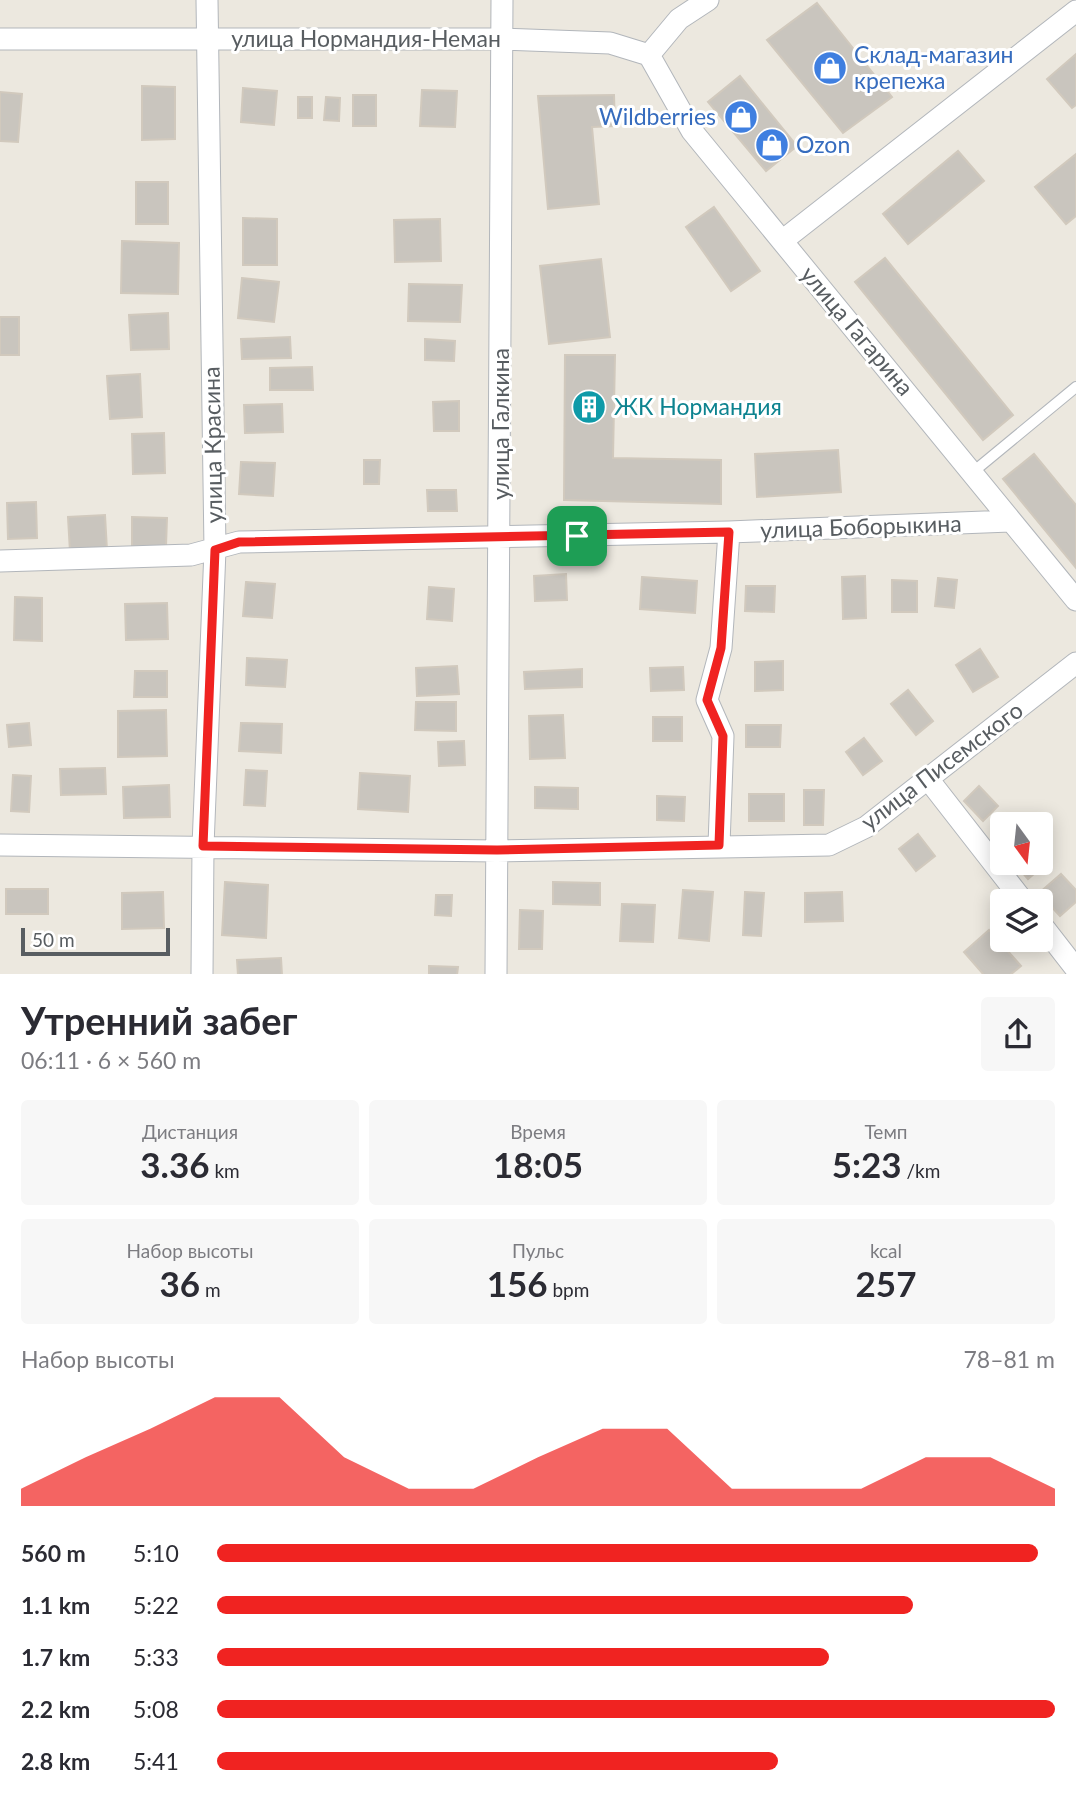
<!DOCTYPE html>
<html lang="ru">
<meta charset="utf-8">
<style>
:root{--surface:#fff;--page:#f7f7f7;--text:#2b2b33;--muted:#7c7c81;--accent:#f02321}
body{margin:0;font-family:Lato,sans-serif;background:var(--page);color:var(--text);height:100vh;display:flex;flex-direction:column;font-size:26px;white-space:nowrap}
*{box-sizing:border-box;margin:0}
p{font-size:23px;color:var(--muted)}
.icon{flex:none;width:38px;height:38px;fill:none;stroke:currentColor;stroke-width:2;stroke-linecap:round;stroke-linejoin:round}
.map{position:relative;height:974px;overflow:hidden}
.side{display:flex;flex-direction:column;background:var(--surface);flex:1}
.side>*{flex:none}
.needle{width:46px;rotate:165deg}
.buttons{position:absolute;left:990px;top:812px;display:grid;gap:14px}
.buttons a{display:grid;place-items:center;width:63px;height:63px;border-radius:7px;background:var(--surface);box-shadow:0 4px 18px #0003;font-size:35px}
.scale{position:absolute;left:21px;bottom:18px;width:149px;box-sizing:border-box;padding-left:7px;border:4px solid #585d61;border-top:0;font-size:19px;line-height:24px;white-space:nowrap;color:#585d61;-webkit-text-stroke:5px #fff;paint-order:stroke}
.pin{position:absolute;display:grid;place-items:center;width:60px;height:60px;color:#fff;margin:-30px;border-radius:14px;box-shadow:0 4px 10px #0006}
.round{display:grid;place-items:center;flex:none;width:74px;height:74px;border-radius:7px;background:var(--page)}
.overview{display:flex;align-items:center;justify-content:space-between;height:119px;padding:0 21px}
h1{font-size:38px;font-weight:700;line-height:52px}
.metrics{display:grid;grid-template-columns:repeat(3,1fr);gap:10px;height:119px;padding:7px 21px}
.metrics div{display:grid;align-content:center;border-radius:7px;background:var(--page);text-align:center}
.metrics b{font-size:35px;font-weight:700}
.metrics small{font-size:19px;font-weight:400}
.metrics p{font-size:19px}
.chart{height:196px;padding:14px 21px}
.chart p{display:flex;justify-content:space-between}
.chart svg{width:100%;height:126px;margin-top:7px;fill:var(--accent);opacity:.7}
ul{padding:0 21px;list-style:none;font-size:23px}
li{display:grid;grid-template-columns:112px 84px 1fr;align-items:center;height:52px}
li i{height:18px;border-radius:9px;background:var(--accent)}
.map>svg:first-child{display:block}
</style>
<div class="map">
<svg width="1076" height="975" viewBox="0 0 1076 975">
<rect width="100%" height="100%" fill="#ece8df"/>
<path fill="#c9c5be" stroke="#d1c9bd" stroke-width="2" d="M817,3L892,97L843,133L767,40Z
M1076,54V105L1072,108L1047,79Z
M740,76L797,146L766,171L708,102Z
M142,86L175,87V139L142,140Z
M243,88L277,91L274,125L241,122Z
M422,90L457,91L455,127L420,126Z
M0,92L22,94L18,142L0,141Z
M353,95H376V126H353Z
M614,95L615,126L592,127L599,204L548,209L538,96Z
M298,97H312V118H298Z
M326,97L340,98L339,121L324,120Z
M958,151L984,181L908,244L883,214Z
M1076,154V216L1066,224L1035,187Z
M136,182H168V224H136Z
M714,207L760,271L731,291L686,227Z
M243,218L277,219V265H243Z
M440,219L441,261L395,262L394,220Z
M122,241L179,243L178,294L121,293Z
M885,258L1013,415L983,440L855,282Z
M601,259L610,337L549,344L540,266Z
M242,278L279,282L274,322L238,318Z
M409,284L462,285L460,322L408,321Z
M168,313L169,349L131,350L129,315Z
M0,317H19V355H0Z
M290,337L291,358L242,359L241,339Z
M425,339L455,341L454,361L425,360Z
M565,355H615L613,458L721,460V504L564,500Z
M312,367L313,390H270V368Z
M140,374L142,417L110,419L107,376Z
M459,401V431H434L433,402Z
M282,404L283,432L245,433L244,405Z
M164,433L165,473L133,474L132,434Z
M838,450L841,492L757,497L755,454Z
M1034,454L1076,505V568L1003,479Z
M364,460H380L379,484H364Z
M241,462L275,463L273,496L239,494Z
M427,490H456L457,511H428Z
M36,502L37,538L8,539L7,503Z
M105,515L107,550L70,552L68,517Z
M132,517L167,518L166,546H132Z
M566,574L567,600L535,601L534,576Z
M865,576L866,618L843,619L842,577Z
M642,577L697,581L695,613L640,609Z
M938,578L957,580L954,608L935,606Z
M892,580L917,581V612H892Z
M246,582L275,584L272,618L243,616Z
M746,586H775L774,612L745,611Z
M429,587L454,589L452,621L427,619Z
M15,597L42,598V641L14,640Z
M167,603L168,639L126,640L125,604Z
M980,649L998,677L973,692L956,665Z
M247,658L287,660L285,687L246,685Z
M783,661V690L755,691V662Z
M457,666L459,694L417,696L416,668Z
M683,667L684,690L651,691L650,668Z
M582,669V687L525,689L524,672Z
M135,671H167V697H134Z
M908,690L933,721L916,735L891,704Z
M416,702H456V731L415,730Z
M166,710L167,756L118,757V711Z
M563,715L565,758L530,759L529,716Z
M653,717H682V741H653Z
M29,723L31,745L9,747L7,725Z
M241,723L282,724L281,753L239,751Z
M746,725H781L780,747H746Z
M864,738L882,761L863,775L846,752Z
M464,741L465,765L439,766L438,742Z
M105,768L106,794L61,795L60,769Z
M246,770L267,771L265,806L244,805Z
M360,773L410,776L408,812L358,809Z
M13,775L31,776L29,812L11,811Z
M169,785L170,817L124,818L123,787Z
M979,786L998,806L983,821L964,801Z
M535,787L578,788V809L535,808Z
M804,790H824L823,825H804Z
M749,794H784V821H749Z
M657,796L685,797L684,821L657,820Z
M918,834L935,856L916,871L899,849Z
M1041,852L1049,861L1028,879L1014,863H1041Z
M1061,874L1076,890V902L1060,916L1039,893Z
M225,882L268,885L266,938L222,935Z
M553,882L600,883V905L553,904Z
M6,889H48V914H6Z
M683,890L713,892L709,941L679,938Z
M163,892L164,928L122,929V893Z
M745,892L764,893L761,936L743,935Z
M842,892L843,921L805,922V893Z
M436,895H452L451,916L435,915Z
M622,904L655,905L653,942L620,941Z
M520,910L543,911L542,949H519Z
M989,930L1021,966L1010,975H984L964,952Z
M281,958L282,975H238L237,960Z
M429,966L458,967L457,975H429Z"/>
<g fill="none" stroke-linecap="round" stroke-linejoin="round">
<g stroke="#b2b6bb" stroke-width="12">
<path id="service" d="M973,472L1076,387"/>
</g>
<g stroke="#b2b6bb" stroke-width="23">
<path id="minor" d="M0,39H501L610,43L649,55L679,19L708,0
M649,55L692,131L1076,600
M782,241L1076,11
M0,561L191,555L239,542L729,532L1010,521
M928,779L1023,901
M0,845L497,851L829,845L866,827L1076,663
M719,845L723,736L707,700L721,648L729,532
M1041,924L1076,969
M202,975L203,846L215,550L207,0
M496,975L502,0"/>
</g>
<use href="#service" stroke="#fff" stroke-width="10"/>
<use href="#minor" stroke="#fff" stroke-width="21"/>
</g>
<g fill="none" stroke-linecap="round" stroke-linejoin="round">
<g stroke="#fff" stroke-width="14">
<path id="route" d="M729,532L721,648L707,700L723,736L719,845L497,850L203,846L215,550L239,542Z"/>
</g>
<use href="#route" stroke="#f02321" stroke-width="9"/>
</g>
<defs>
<g id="shop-disc" transform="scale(1.75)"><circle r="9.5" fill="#3f7fe0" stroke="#fff"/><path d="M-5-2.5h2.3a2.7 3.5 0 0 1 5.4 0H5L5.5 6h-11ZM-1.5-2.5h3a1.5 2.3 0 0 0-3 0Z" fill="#fff"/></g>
<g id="building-disc" transform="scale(1.75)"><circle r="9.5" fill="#0f9aa8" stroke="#fff"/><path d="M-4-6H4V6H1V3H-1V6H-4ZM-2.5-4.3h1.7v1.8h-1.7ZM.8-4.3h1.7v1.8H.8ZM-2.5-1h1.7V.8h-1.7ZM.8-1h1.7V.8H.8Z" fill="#fff"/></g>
</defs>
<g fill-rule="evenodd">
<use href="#shop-disc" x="830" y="68"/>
<use href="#shop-disc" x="741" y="117"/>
<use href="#shop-disc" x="772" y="145"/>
<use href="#building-disc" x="589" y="407"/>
</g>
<g text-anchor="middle" stroke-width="6" stroke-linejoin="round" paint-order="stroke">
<g font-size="23" fill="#585d61" stroke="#fff">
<text x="366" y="47">улица Нормандия-Неман</text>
<text transform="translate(857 331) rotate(50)" y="8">улица Гагарина</text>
<text transform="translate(501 424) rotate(-90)" y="8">улица Галкина</text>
<text transform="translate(213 445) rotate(-91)" y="8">улица Красина</text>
<text transform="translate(861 527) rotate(-2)" y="8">улица Боборыкина</text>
<text transform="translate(942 766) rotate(-37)" y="8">улица Писемского</text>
</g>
<g font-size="23" fill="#366cbe" stroke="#fff" text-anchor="start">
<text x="854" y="63">Склад-магазин<tspan x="854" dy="26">крепежа</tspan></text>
<text x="716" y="125" text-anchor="end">Wildberries</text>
<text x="796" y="153">Ozon</text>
</g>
<g font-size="23" fill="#0d838f" stroke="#fff" text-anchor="start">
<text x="614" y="415">ЖК Нормандия</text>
</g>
</g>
</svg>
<div class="buttons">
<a><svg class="needle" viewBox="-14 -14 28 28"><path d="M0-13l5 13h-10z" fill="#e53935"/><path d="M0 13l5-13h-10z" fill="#7c7c81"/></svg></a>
<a><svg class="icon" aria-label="layers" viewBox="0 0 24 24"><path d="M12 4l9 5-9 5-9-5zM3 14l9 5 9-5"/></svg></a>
</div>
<div class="scale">50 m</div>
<div class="pin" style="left:577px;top:536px;background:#1e9e55"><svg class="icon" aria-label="arrive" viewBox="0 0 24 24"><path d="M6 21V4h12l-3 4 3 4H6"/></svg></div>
</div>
<section class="side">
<div class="overview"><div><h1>Утренний забег</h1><p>06:11 · 6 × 560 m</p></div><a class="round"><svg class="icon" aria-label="share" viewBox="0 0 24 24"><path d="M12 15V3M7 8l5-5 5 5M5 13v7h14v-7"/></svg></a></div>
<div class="metrics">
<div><p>Дистанция</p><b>3.36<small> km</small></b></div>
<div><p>Время</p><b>18:05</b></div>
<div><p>Темп</p><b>5:23<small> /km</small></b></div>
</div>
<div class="metrics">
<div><p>Набор высоты</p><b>36<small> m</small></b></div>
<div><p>Пульс</p><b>156<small> bpm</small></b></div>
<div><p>kcal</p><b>257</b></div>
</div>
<div class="chart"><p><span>Набор высоты</span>78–81 m</p>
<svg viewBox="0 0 160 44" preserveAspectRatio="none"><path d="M0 44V38L10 27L20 17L30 6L40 6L50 27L60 38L70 38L80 27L90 17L100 17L110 38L120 38L130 38L140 27L150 27L160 38V44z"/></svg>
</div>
<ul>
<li><b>560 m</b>5:10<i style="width:98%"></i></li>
<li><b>1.1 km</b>5:22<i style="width:83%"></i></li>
<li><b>1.7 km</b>5:33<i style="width:73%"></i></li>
<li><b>2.2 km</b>5:08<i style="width:100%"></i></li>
<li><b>2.8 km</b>5:41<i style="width:67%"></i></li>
</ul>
</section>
